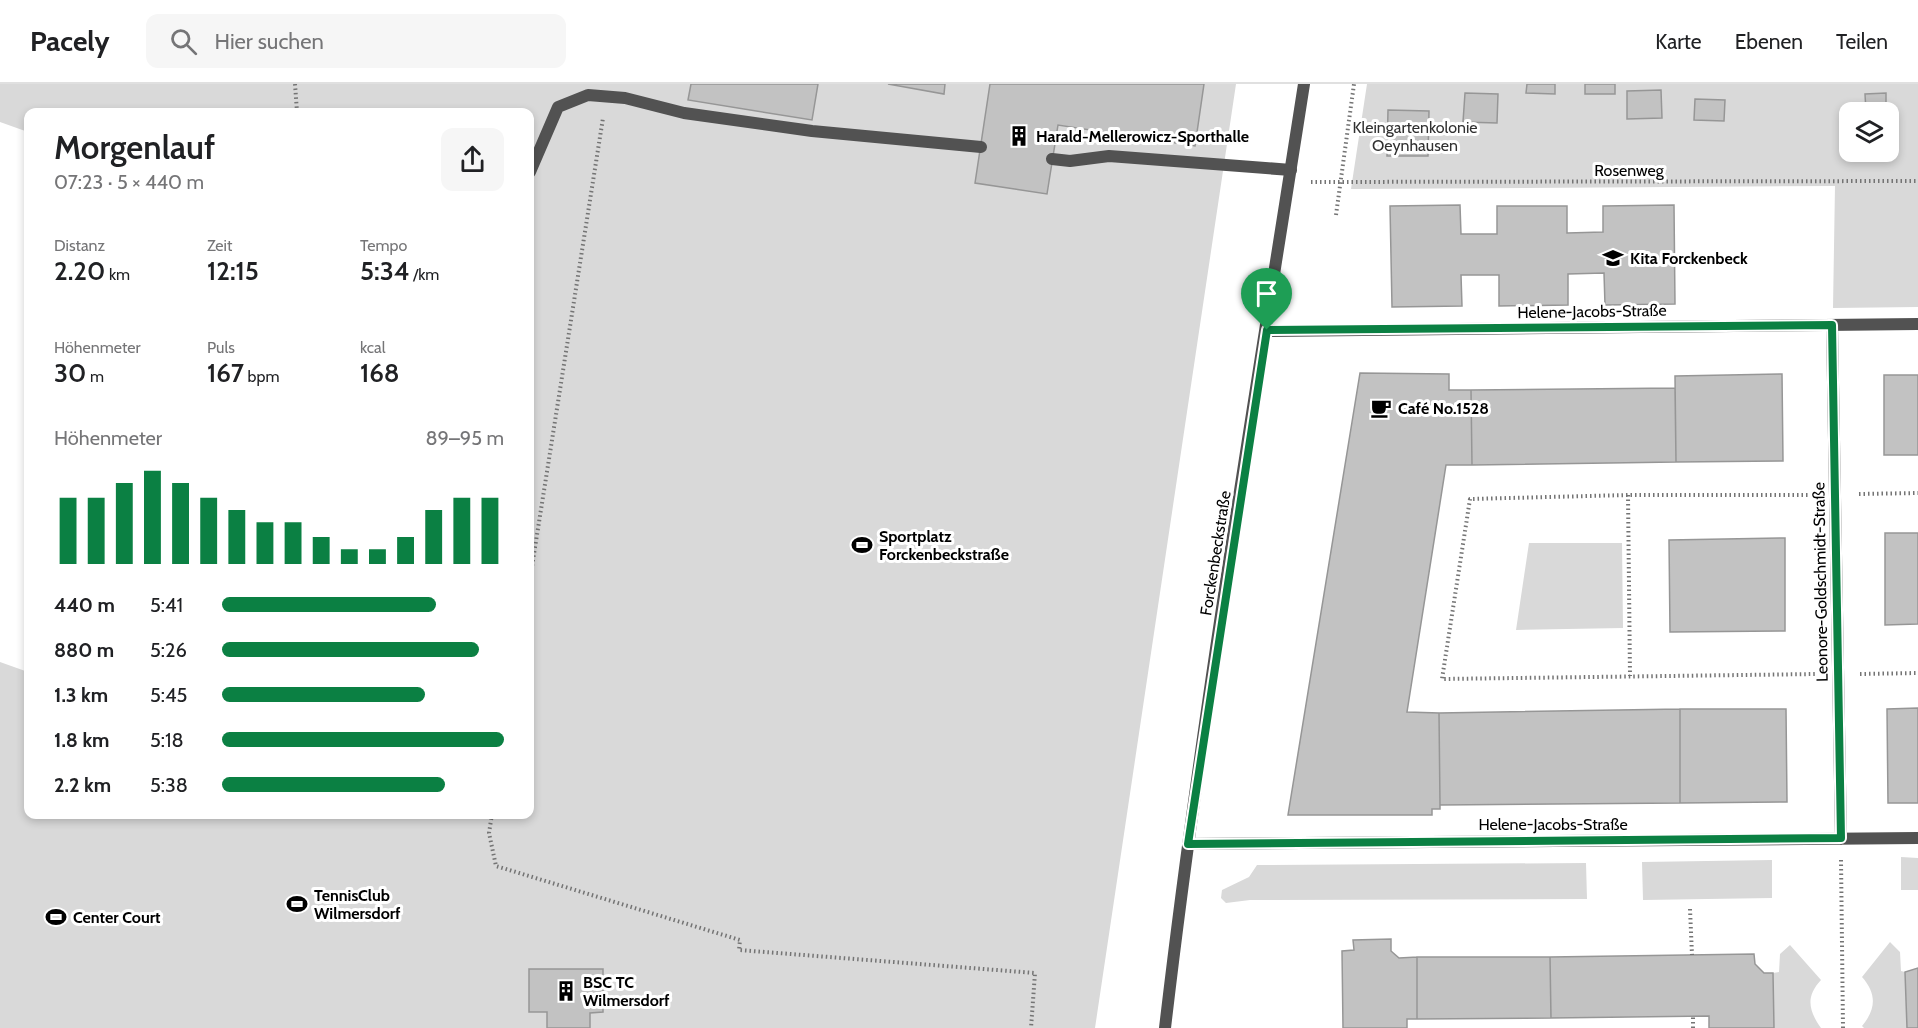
<!DOCTYPE html>
<html lang="de">
<meta charset="utf-8">
<style>
:root{--surface:#fff;--page:#f6f6f6;--text:#202124;--muted:#757577;--line:#e0e0e0;--accent:#0b8043}
body{margin:0;font-family:Cabin,sans-serif;background:var(--page);color:var(--text);height:100vh;display:flex;flex-direction:column;font-size:22px;white-space:nowrap}
*{box-sizing:border-box;margin:0}
p{font-size:20px;color:var(--muted)}
.icon{flex:none;width:33px;height:33px;fill:none;stroke:currentColor;stroke-width:2;stroke-linecap:round;stroke-linejoin:round}
.map{position:relative;flex:1;overflow:hidden}
.side{position:absolute;left:24px;top:24px;width:510px;height:711px;display:flex;flex-direction:column;background:var(--surface);border-radius:12px;box-shadow:0 3px 9px #0003}
.side>*{flex:none}
.controls{position:absolute;left:1839px;top:18px;display:grid;gap:12px}
.controls a{display:grid;place-items:center;width:60px;height:60px;border-radius:12px;background:var(--surface);box-shadow:0 3px 9px #0003;font-size:30px}
.pin{position:absolute;display:grid;place-items:center;width:51px;height:51px;color:#fff;margin:-62px -26px;border-radius:50% 50% 50% 0;rotate:-45deg;box-shadow:0 0 6px #0007}
.pin .icon{rotate:45deg}
.round{display:grid;place-items:center;flex:none;width:63px;height:63px;border-radius:12px;background:var(--page)}
.headline{display:flex;align-items:center;justify-content:space-between;height:102px;padding:0 30px}
h1{font-size:33px;font-weight:600;line-height:45px}
.metrics{display:grid;grid-template-columns:repeat(3,1fr);gap:9px;height:102px;padding:6px 30px}
.metrics div{display:grid;align-content:center}
.metrics b{font-size:26px;font-weight:600}
.metrics small{font-size:16px;font-weight:400}
.metrics p{font-size:16px}
.chart{height:168px;padding:12px 30px}
.chart p{display:flex;justify-content:space-between}
.chart svg{width:100%;height:108px;margin-top:6px;stroke:var(--accent);stroke-width:6}
ul{padding:0 30px;list-style:none;font-size:20px}
li{display:grid;grid-template-columns:96px 72px 1fr;align-items:center;height:45px}
li i{height:15px;border-radius:8px;background:var(--accent)}
header{display:flex;align-items:center;gap:36px;box-sizing:border-box;height:84px;padding:0 30px;background:var(--surface);border-bottom:2px solid var(--line)}
header strong{font-size:28px}
nav{display:flex;gap:33px;margin-inline-start:auto;font-size:21px}
.search{width:420px;height:54px;background:var(--page);display:flex;align-items:center;gap:15px;box-sizing:border-box;padding:0 21px;border-radius:12px;color:var(--muted);font-size:22px}
.map>svg:first-child{display:block}
</style>
<header>
<strong>Pacely</strong>
<div class="search"><svg class="icon" aria-label="search" viewBox="0 0 24 24"><circle cx="10" cy="10" r="6"/><path d="M15 15l6 6"/></svg>Hier suchen</div>
<nav><a>Karte</a><a>Ebenen</a><a>Teilen</a></nav>
</header>
<div class="map">
<svg width="1918" height="944" viewBox="0 0 1918 944">
<rect width="100%" height="100%" fill="#fff"/>
<path fill="#d9d9d9" fill-rule="evenodd" d="M0,0H1236L1095,944H0V578L28,588V730H530V28H28V48L0,38Z
M1367,0H1918V223L1833,224L1835,102L1351,105ZM1850,28H1888V68H1850Z
M1529,459H1622L1623,544L1516,546Z
M1901,773L1918,774V806H1901Z
M1772,776V814L1643,816L1642,778Z
M1586,779L1587,815L1250,816L1226,819L1221,814L1222,806L1249,793L1257,781Z
M1890,858L1900,868L1901,887L1905,888L1907,944H1864L1862,942C1876,925 1877,910 1862,893Z
M1790,861L1821,896C1805,913 1809,927 1821,944H1774L1773,889L1779,888L1780,870Z"/>
<path fill="#c2c2c2" stroke="#969696" stroke-width="1.5" d="M691,0H818L812,36L688,16Z
M888,0H945L944,10Z
M990,0H1204L1195,62L1058,41L1047,110L975,99Z
M1527,0H1555V10L1526,9Z
M1585,0H1615V10H1585Z
M1661,6L1662,34L1627,35V7Z
M1465,9L1498,10L1497,39L1463,38Z
M1886,9V28H1866L1865,10Z
M1695,15L1725,16L1724,37L1694,36Z
M1388,26L1429,27L1428,72H1387Z
M1460,121L1461,150H1497V122H1567V149L1603,148V122L1674,121L1675,220L1605,221L1604,189L1568,190V221L1499,222V191H1461L1462,222L1392,223L1390,122Z
M1360,289L1449,290V306H1471L1472,381H1446L1407,628L1439,629L1440,721V725H1432V731H1288Z
M1782,290L1783,377L1676,378L1675,292Z
M1884,291H1918V371H1884Z
M1675,304L1676,378L1472,381L1471,306Z
M1885,449H1918V540L1885,541Z
M1785,454V547L1670,548L1669,456Z
M1918,624V719H1888L1887,625Z
M1680,625H1786L1787,718L1680,719Z
M1680,625V719L1440,721L1439,629Z
M1391,855V867L1399,874L1417,873V935H1407V944H1343L1342,867L1354,866L1353,856Z
M1754,870L1755,880L1764,889H1773L1774,944H1709V932L1551,934L1550,873Z
M1417,873H1550L1551,934L1417,935Z
M1918,884V944H1907L1905,888Z
M529,885H603V928L590,929V944H547V928H529Z"/>
<g fill="none" stroke-linecap="round" stroke-linejoin="round">
<path stroke="#747474" stroke-width="4" stroke-dasharray="1.5 3" stroke-linecap="butt" d="M295,0L297,28
M1311,98L1918,97
M1336,131L1354,0
M1859,410L1918,409
M1628,411L1630,592
M1812,411H1628L1470,415L1442,595L1817,590
M530,495L603,34
M1860,590L1918,589
M492,730L489,749L496,782L740,856L739,866L1035,889L1031,944
M1841,776L1843,944
M1690,825L1692,871
M1693,944V932"/>
<path stroke="#525252" stroke-width="12" d="M1052,75L1070,77L1109,72L1291,86
M530,88L558,23L588,11L625,14L684,29L812,47L981,63"/>
<path stroke="#525252" stroke-width="12" d="M1832,241L1841,755
M1267,247L1918,240
M1188,760L1918,754
M1165,944C1202,628 1255,314 1304,0"/>
</g>
<g fill="none" stroke-linecap="round" stroke-linejoin="round">
<g stroke="#fff" stroke-width="12">
<path id="route" d="M1832,241L1841,754L1188,760L1267,246Z"/>
</g>
<use href="#route" stroke="#0b8043" stroke-width="8"/>
</g>
<defs>
<g id="building-bare" transform="scale(1.62)"><path d="M-4-6H4V6H1V3H-1V6H-4ZM-2.5-4.3h1.7v1.8h-1.7ZM.8-4.3h1.7v1.8H.8ZM-2.5-1h1.7V.8h-1.7ZM.8-1h1.7V.8H.8Z" fill="#000" stroke="#fff" stroke-width="2.5" paint-order="stroke"/></g>
<g id="school-bare" transform="scale(1.62)"><path d="M0-5L7-2L0 1L-7-2ZM-4 1L0 2.5L4 1V4Q0 6-4 4Z" fill="#000" stroke="#fff" stroke-width="2.5" paint-order="stroke"/></g>
<g id="cafe-bare" transform="scale(1.62)"><path d="M-5.5-4.5H6V0H3Q3 3.5 0 3.5H-2.5Q-5.5 3.5-5.5 0ZM3-3.2v2h1.7v-2ZM-6 4.5H4V6H-6Z" fill="#000" stroke="#fff" stroke-width="2.5" paint-order="stroke"/></g>
<g id="stadium-bare" transform="scale(1.62)"><path d="M0-5a6.5 5 0 1 0 0 10a6.5 5 0 1 0 0-10ZM-3.5-1.8h7v3.6h-7Z" fill="#000" stroke="#fff" stroke-width="2.5" paint-order="stroke"/></g>
</defs>
<g fill-rule="evenodd">
<use href="#building-bare" x="1019" y="52"/>
<use href="#school-bare" x="1613" y="174"/>
<use href="#cafe-bare" x="1381" y="324"/>
<use href="#stadium-bare" x="862" y="461"/>
<use href="#stadium-bare" x="297" y="820"/>
<use href="#stadium-bare" x="56" y="833"/>
<use href="#building-bare" x="566" y="907"/>
</g>
<g text-anchor="middle" stroke-width="6" stroke-linejoin="round" paint-order="stroke">
<g font-size="16" fill="#303030" stroke="#fff">
<text x="1415" y="49">Kleingartenkolonie<tspan x="1415" dy="18">Oeynhausen</tspan></text>
</g>
<g font-size="16" font-weight="bold" fill="#000" stroke="#fff" text-anchor="start">
<text x="1036" y="58">Harald-Mellerowicz-Sporthalle</text>
<text x="1630" y="180">Kita Forckenbeck</text>
<text x="1398" y="330">Café No.1528</text>
<text x="879" y="458">Sportplatz<tspan x="879" dy="18">Forckenbeckstraße</tspan></text>
<text x="314" y="817">TennisClub<tspan x="314" dy="18">Wilmersdorf</tspan></text>
<text x="73" y="839">Center Court</text>
<text x="583" y="904">BSC TC<tspan x="583" dy="18">Wilmersdorf</tspan></text>
</g>
<g font-size="16" fill="#000" stroke="#fff">
<text x="1629" y="92">Rosenweg</text>
<text transform="translate(1592 227) rotate(-1)" y="6">Helene-Jacobs-Straße</text>
<text transform="translate(1215 469) rotate(-81)" y="6">Forckenbeckstraße</text>
<text transform="translate(1820 498) rotate(-91)" y="6">Leonore-Goldschmidt-Straße</text>
<text x="1553" y="746">Helene-Jacobs-Straße</text>
</g>
</g>
</svg>
<div class="controls">
<a><svg class="icon" aria-label="layers" viewBox="0 0 24 24"><path d="M12 4l9 5-9 5-9-5zM3 14l9 5 9-5"/></svg></a>
</div>
<div class="pin" style="left:1267px;top:246px;background:#1e9e55"><svg class="icon" aria-label="arrive" viewBox="0 0 24 24"><path d="M6 21V4h12l-3 4 3 4H6"/></svg></div>
<section class="side">
<div class="headline"><div><h1>Morgenlauf</h1><p>07:23 · 5 × 440 m</p></div><a class="round"><svg class="icon" aria-label="share" viewBox="0 0 24 24"><path d="M12 15V3M7 8l5-5 5 5M5 13v7h14v-7"/></svg></a></div>
<div class="metrics">
<div><p>Distanz</p><b>2.20<small> km</small></b></div>
<div><p>Zeit</p><b>12:15</b></div>
<div><p>Tempo</p><b>5:34<small> /km</small></b></div>
</div>
<div class="metrics">
<div><p>Höhenmeter</p><b>30<small> m</small></b></div>
<div><p>Puls</p><b>167<small> bpm</small></b></div>
<div><p>kcal</p><b>168</b></div>
</div>
<div class="chart"><p><span>Höhenmeter</span>89–95 m</p>
<svg viewBox="0 0 160 44" preserveAspectRatio="none"><path d="M5 44V17M15 44V17M25 44V11M35 44V6M45 44V11M55 44V17M65 44V22M75 44V27M85 44V27M95 44V33M105 44V38M115 44V38M125 44V33M135 44V22M145 44V17M155 44V17"/></svg>
</div>
<ul>
<li><b>440 m</b>5:41<i style="width:76%"></i></li>
<li><b>880 m</b>5:26<i style="width:91%"></i></li>
<li><b>1.3 km</b>5:45<i style="width:72%"></i></li>
<li><b>1.8 km</b>5:18<i style="width:100%"></i></li>
<li><b>2.2 km</b>5:38<i style="width:79%"></i></li>
</ul>
</section>
</div>
